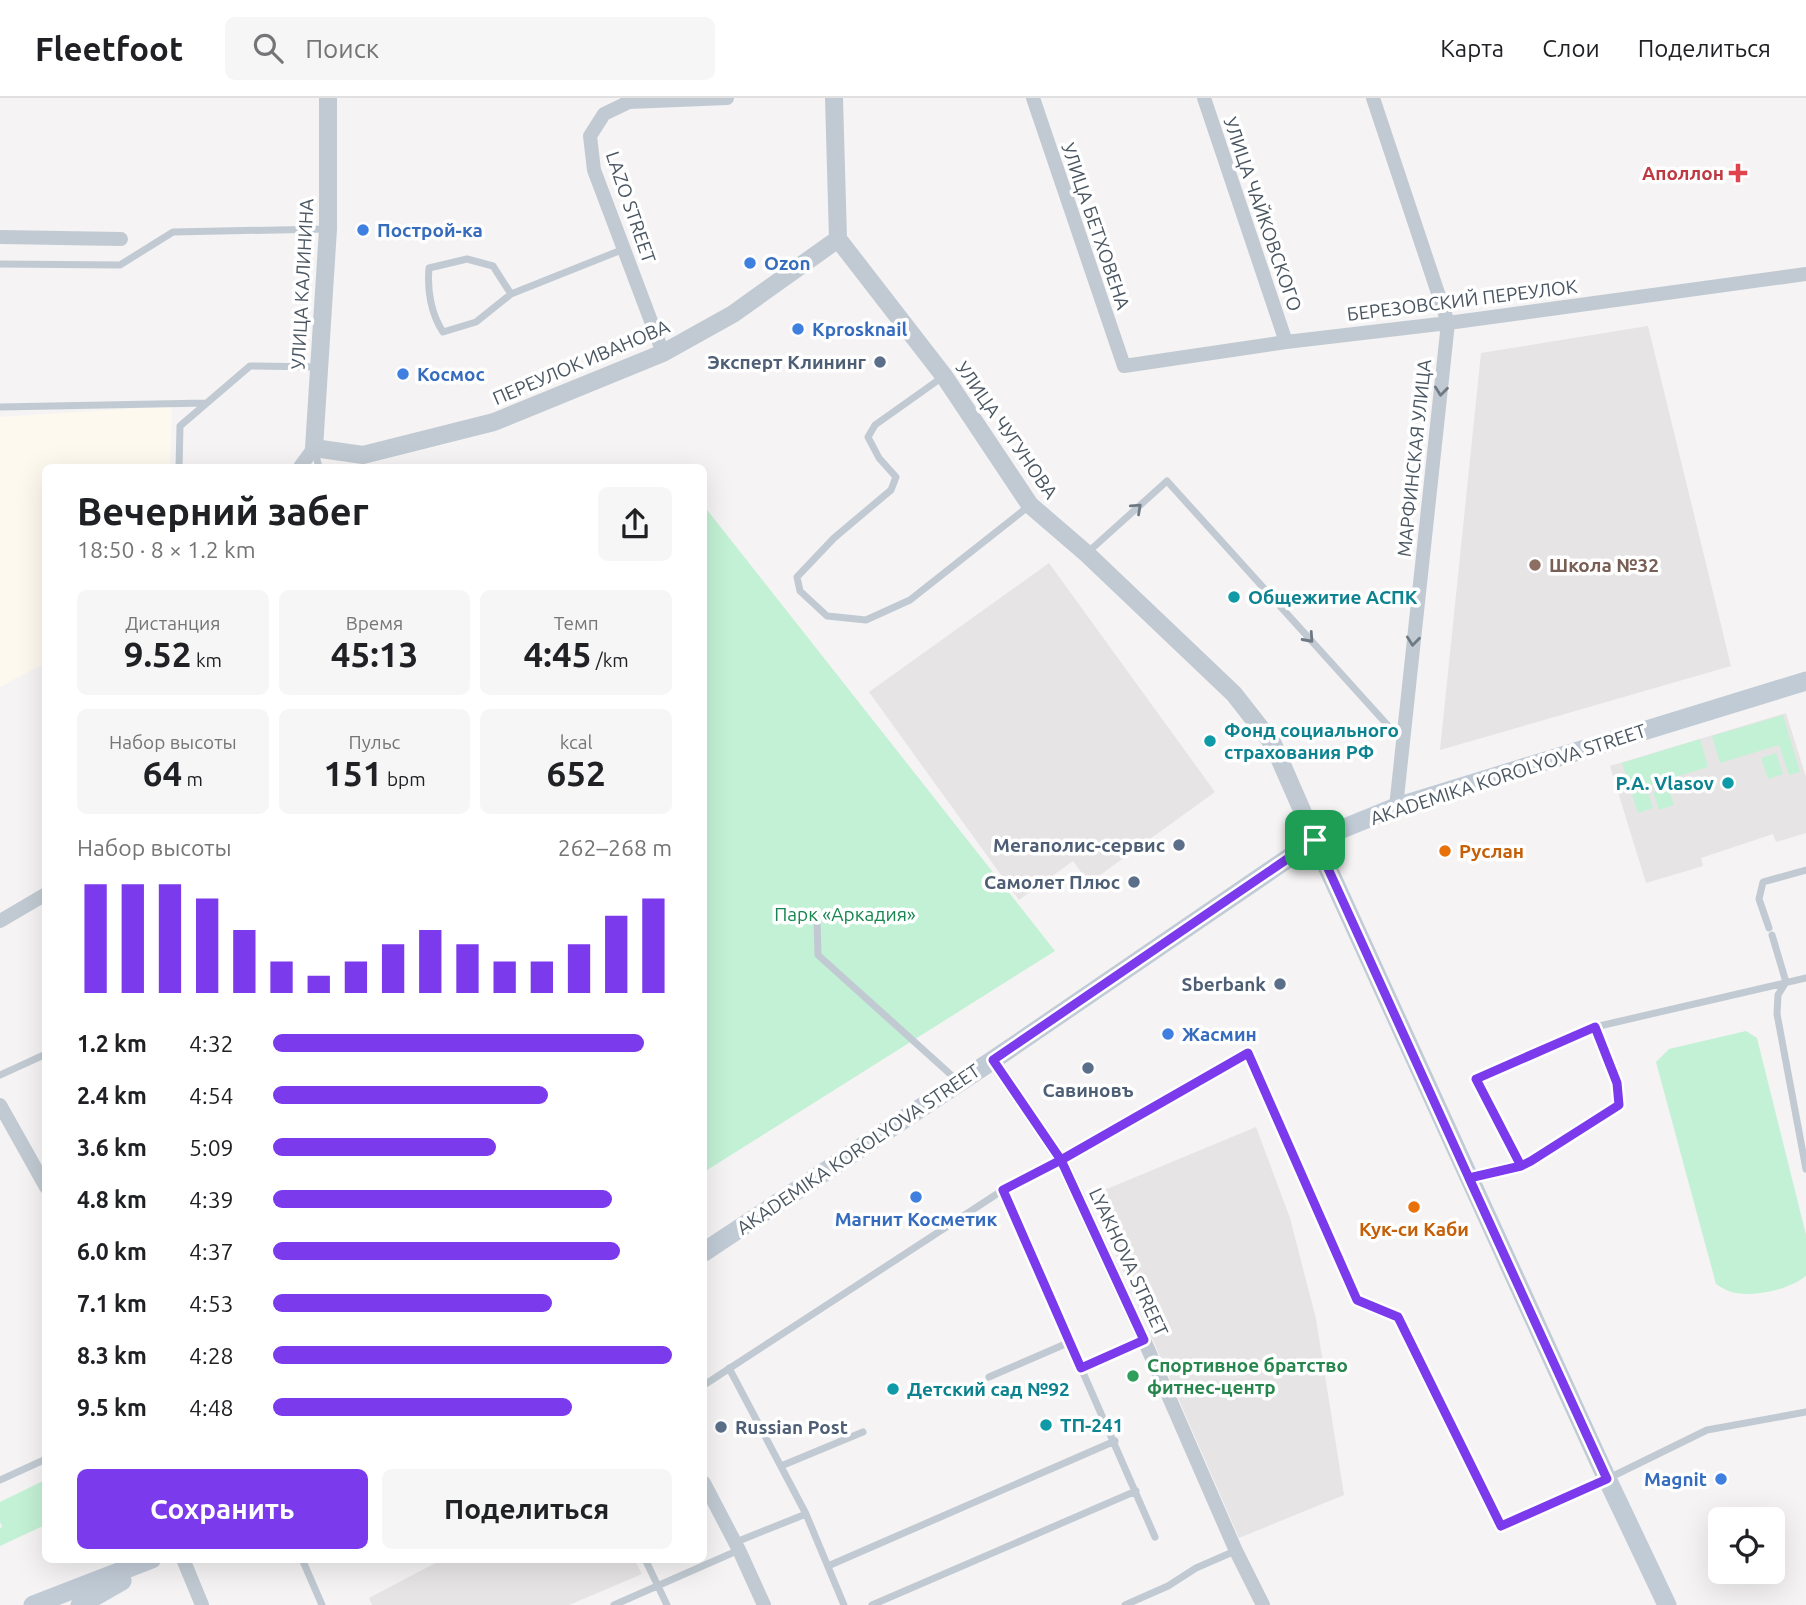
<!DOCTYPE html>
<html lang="ru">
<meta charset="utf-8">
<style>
:root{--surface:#fff;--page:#f6f6f6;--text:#202124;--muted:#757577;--line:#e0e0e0;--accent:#7c3aed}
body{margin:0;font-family:Ubuntu,sans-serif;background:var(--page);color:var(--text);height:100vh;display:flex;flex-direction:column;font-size:26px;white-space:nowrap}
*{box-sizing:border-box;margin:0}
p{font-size:23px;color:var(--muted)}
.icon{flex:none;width:38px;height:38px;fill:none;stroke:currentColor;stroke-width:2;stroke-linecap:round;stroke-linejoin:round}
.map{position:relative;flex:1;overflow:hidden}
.drawer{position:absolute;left:42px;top:366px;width:665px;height:1099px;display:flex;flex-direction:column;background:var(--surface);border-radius:10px;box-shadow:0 7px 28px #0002}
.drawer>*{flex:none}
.tools{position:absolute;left:1708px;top:1409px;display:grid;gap:14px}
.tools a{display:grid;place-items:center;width:77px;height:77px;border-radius:10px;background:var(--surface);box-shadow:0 7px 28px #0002;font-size:35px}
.pin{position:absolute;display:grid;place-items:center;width:60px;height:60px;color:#fff;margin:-30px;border-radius:14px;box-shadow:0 4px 10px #0006}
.round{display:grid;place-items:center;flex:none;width:74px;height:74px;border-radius:10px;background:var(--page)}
.headline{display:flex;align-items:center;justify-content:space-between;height:119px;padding:0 35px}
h1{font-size:38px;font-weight:600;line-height:52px}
.figures{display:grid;grid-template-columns:repeat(3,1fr);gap:10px;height:119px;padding:7px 35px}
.figures div{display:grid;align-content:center;border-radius:10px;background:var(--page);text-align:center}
.figures b{font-size:35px;font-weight:600}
.figures small{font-size:19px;font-weight:400}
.figures p{font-size:19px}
.chart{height:196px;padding:14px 35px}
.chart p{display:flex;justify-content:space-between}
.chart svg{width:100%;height:126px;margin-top:7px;stroke:var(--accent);stroke-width:6}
.cta{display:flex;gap:14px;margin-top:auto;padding:14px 35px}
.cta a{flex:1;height:80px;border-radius:10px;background:var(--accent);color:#fff;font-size:28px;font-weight:600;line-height:80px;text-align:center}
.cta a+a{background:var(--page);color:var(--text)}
ul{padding:0 35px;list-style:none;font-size:23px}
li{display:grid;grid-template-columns:112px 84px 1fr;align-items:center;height:52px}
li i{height:18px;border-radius:9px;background:var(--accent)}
header{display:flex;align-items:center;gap:42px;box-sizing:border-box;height:98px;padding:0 35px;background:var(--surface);border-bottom:2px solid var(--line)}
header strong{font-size:33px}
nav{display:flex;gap:38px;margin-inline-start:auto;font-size:24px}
.search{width:490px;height:63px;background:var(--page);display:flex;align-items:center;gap:18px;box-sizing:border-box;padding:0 24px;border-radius:10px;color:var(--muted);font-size:26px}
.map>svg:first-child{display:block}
</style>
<header>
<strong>Fleetfoot</strong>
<div class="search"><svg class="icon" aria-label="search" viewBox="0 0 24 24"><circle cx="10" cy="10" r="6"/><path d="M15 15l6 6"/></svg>Поиск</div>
<nav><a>Карта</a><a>Слои</a><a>Поделиться</a></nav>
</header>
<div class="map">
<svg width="1806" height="1507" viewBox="0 0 1806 1507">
<rect width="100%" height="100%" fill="#f5f3f3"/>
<path fill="#fdf9ef" d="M172,308L170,369H46L45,565L0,589V319Z"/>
<path fill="#e6e4e5" d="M1648,228L1731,568L1440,652L1481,255Z
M1049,465L1215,694L1089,785L1073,763L1019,802L869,594Z
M1786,615L1806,679V735L1776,744L1773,736L1701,760L1703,768L1646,785L1610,668Z
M1256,1029L1290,1120L1316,1221L1344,1397L1239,1440L1090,1098Z
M443,1461H634L642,1476L569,1507H372L369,1500Z"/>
<path fill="#c3f1d5" d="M704,408L1055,853L704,1074Z
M1783,617L1800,674L1789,677L1779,647L1720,665L1712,638Z
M1700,641L1708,669L1646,688L1653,710L1638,715L1622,665Z
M1776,655L1783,676L1768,681L1761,660Z
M1668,688L1674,707L1659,712L1653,694Z
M1746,933L1757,940L1806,1137V1178C1789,1191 1758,1199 1736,1195C1729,1194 1722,1190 1716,1186L1656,964L1669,951Z
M45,1382V1427L0,1448V1430L2,1429L0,1424V1404Z"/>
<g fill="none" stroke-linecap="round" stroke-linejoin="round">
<path stroke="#c1cad2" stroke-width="7" d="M0,166L120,167L173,134L326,131
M511,196L493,168L467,161L429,170C427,192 431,216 443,234L476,224L511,196L624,151
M944,278L875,327L868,339L879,360L896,379L891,392L834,440L797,479L800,493L827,518L866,522L910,502L1029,408
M0,309L207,305
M314,351L319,369
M179,369L180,328L250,268L318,269
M1087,455L1167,383L1401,642
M817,821L818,857L959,984
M1769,830L1759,801L1763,784L1806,772
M1772,837L1786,884L1778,897L1777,916L1806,1071
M0,977L46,956
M1521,1068L1476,981L1595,929L1806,880
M1472,1079L1521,1068L1531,1063L1619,1007L1617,985L1595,929
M1003,1092L1081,1270L1144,1242
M729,1270L806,1416L844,1507
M1081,1270L1155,1439
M989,1279L1070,1244
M704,1287L1003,1092L1061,1062L1248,955L1357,1202L1398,1219L1501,1428L1607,1381L1707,1332L1806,1314
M781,1368L863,1334
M0,1382L46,1361
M736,1444L806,1416
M302,1461L322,1507
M645,1461L667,1507
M828,1468L1115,1343
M614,1507L739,1452
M872,1507L1136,1393
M1125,1507L1168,1488L1196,1470L1235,1453"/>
<path stroke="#c1cad2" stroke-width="14" d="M1033,0L1124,268L1286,244L1448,225L1806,176
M1204,0L1286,244
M1373,0L1448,225L1396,709
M0,139L121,141
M663,255L594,72L590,38L604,16L629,4L727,0
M300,369L314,350
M0,823L46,796
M993,962L1061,1062L1144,1242L1236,1453L1263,1507
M0,1007L46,1089
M704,1385L739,1452L764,1507
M183,1461L202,1507"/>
<path stroke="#c1cad2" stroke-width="18" d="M328,0V131L314,350L363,357L494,324L663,255L733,216L838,141
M834,0L838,141L944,278L1030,407L1087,456L1234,596L1273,646L1315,742"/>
<path stroke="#c1cbd6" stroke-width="19" d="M1315,742L1601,1368L1667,1507
M704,1154L993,962L1315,742L1396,709L1806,583
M33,1507L152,1461
M80,1507L122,1483"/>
</g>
<defs><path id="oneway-chevron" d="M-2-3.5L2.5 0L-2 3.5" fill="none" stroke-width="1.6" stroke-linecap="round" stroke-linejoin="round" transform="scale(1.75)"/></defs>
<g stroke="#6e7983">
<use href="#oneway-chevron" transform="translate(1441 293) rotate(96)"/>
<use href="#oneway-chevron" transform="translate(1137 410) rotate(-42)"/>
<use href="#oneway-chevron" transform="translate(1309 540) rotate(48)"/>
<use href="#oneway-chevron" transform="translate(1413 543) rotate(96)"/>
</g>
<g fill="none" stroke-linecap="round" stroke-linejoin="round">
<g stroke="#fff" stroke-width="14">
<path id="route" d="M1315,742L993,962L1061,1062L1003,1092L1081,1270L1144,1242L1061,1062L1248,955L1357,1202L1398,1219L1501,1428L1607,1381L1469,1080L1521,1068L1476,981L1595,929L1617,985L1619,1007L1531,1063L1521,1068L1469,1080L1315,742"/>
</g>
<use href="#route" stroke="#7c3aed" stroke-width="9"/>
</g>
<path fill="#e0444e" stroke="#fff" stroke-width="2.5" d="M1734.5 64.5h7v7h7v7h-7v7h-7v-7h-7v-7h7z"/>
<g fill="#3f7fe0" stroke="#fff" stroke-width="2.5">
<circle cx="363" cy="132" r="7"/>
<circle cx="750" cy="165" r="7"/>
<circle cx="798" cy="231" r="7"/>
<circle cx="403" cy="276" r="7"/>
<circle cx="1168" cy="936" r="7"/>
<circle cx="916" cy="1099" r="7"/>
<circle cx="1721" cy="1381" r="7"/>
</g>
<g fill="#5c6f8a" stroke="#fff" stroke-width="2.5">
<circle cx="880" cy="264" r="7"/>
<circle cx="1179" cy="747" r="7"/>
<circle cx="1134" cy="784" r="7"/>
<circle cx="1280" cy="886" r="7"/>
<circle cx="1088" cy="970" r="7"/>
<circle cx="721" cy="1329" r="7"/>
</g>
<circle fill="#8d6e63" stroke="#fff" stroke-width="2.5" cx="1535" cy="467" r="7"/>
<g fill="#0f9aa8" stroke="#fff" stroke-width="2.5">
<circle cx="1234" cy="499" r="7"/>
<circle cx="1210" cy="643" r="7"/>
<circle cx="1728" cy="685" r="7"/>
<circle cx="893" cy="1291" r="7"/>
<circle cx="1046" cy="1327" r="7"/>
</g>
<g fill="#e8710a" stroke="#fff" stroke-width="2.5">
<circle cx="1445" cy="753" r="7"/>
<circle cx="1414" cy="1109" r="7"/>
</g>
<circle fill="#2e9e5b" stroke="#fff" stroke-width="2.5" cx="1133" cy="1278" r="7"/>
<g text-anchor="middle" stroke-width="7" stroke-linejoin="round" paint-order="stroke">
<g font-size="19" font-weight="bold" fill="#be3a42" stroke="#fff" text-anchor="end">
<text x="1724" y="82">Аполлон</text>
</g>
<g font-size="19" fill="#4a5661" stroke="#fff">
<text transform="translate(631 109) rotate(71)" y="7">LAZO STREET</text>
<text transform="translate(1263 116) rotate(71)" y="7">УЛИЦА ЧАЙКОВСКОГО</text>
<text transform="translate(1096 128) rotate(71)" y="7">УЛИЦА БЕТХОВЕНА</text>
<text transform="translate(302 186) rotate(-87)" y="7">УЛИЦА КАЛИНИНА</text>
<text transform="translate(1462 202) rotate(-7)" y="7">БЕРЕЗОВСКИЙ ПЕРЕУЛОК</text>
<text transform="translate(581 264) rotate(-23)" y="7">ПЕРЕУЛОК ИВАНОВА</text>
<text transform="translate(1007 332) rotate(55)" y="7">УЛИЦА ЧУГУНОВА</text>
<text transform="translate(1414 360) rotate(-84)" y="7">МАРФИНСКАЯ УЛИЦА</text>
<text transform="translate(1508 676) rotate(-18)" y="7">AKADEMIKA KOROLYOVA STREET</text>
<text transform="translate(858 1051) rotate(-34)" y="7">AKADEMIKA KOROLYOVA STREET</text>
<text transform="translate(1129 1164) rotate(65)" y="7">LYAKHOVA STREET</text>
</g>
<g font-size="19" font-weight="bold" fill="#366cbe" stroke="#fff" text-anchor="start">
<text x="377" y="139">Построй-ка</text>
<text x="764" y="172">Ozon</text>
<text x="812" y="238">Kprosknail</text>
<text x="417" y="283">Космос</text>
<text x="1182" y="943">Жасмин</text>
<text x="916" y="1128" text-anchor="middle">Магнит Косметик</text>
<text x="1707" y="1388" text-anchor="end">Magnit</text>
</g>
<g font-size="19" font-weight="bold" fill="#4e5e75" stroke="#fff" text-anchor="end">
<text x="866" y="271">Эксперт Клининг</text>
<text x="1165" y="754">Мегаполис-сервис</text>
<text x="1120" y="791">Самолет Плюс</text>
<text x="1266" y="893">Sberbank</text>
<text x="1088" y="999" text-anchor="middle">Савиновъ</text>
<text x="735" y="1336" text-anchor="start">Russian Post</text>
</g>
<g font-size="19" font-weight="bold" fill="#785e54" stroke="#fff" text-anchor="start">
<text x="1549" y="474">Школа №32</text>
</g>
<g font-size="19" font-weight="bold" fill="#0d838f" stroke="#fff" text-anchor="start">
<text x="1248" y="506">Общежитие АСПК</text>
<text x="1224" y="639">Фонд социального<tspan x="1224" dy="22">страхования РФ</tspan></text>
<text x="1714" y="692" text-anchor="end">P.A. Vlasov</text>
<text x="907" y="1298">Детский сад №92</text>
<text x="1060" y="1334">ТП-241</text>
</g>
<g font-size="19" font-weight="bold" fill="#c56008" stroke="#fff" text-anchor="start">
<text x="1459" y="760">Руслан</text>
<text x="1414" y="1138" text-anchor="middle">Кук-си Каби</text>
</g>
<g font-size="19" fill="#17864f" stroke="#fff">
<text x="845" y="823">Парк «Аркадия»</text>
</g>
<g font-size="19" font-weight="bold" fill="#27864d" stroke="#fff" text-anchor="start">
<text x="1147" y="1274">Спортивное братство<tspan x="1147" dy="22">фитнес-центр</tspan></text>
</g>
</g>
</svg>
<div class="tools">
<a><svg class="icon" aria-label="locate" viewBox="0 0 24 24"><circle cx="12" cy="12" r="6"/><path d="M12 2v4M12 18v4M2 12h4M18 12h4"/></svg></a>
</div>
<div class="pin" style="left:1315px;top:742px;background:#1e9e55"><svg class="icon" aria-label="arrive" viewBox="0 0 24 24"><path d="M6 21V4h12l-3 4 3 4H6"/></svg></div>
<section class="drawer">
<div class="headline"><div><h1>Вечерний забег</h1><p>18:50 · 8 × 1.2 km</p></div><a class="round"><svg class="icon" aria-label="share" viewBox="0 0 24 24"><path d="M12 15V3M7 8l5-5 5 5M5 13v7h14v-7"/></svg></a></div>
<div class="figures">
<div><p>Дистанция</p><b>9.52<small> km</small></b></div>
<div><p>Время</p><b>45:13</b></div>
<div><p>Темп</p><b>4:45<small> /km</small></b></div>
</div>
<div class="figures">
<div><p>Набор высоты</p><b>64<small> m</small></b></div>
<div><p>Пульс</p><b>151<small> bpm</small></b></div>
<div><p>kcal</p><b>652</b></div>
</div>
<div class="chart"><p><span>Набор высоты</span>262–268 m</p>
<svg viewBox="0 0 160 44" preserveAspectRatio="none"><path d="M5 44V6M15 44V6M25 44V6M35 44V11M45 44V22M55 44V33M65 44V38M75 44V33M85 44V27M95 44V22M105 44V27M115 44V33M125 44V33M135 44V27M145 44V17M155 44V11"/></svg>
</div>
<ul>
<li><b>1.2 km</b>4:32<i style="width:93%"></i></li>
<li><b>2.4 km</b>4:54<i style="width:69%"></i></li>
<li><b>3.6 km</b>5:09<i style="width:56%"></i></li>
<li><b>4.8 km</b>4:39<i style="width:85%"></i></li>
<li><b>6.0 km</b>4:37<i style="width:87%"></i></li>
<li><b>7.1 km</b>4:53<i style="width:70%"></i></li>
<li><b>8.3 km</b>4:28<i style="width:100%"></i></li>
<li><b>9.5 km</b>4:48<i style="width:75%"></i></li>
</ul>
<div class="cta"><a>Сохранить</a><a>Поделиться</a></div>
</section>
</div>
